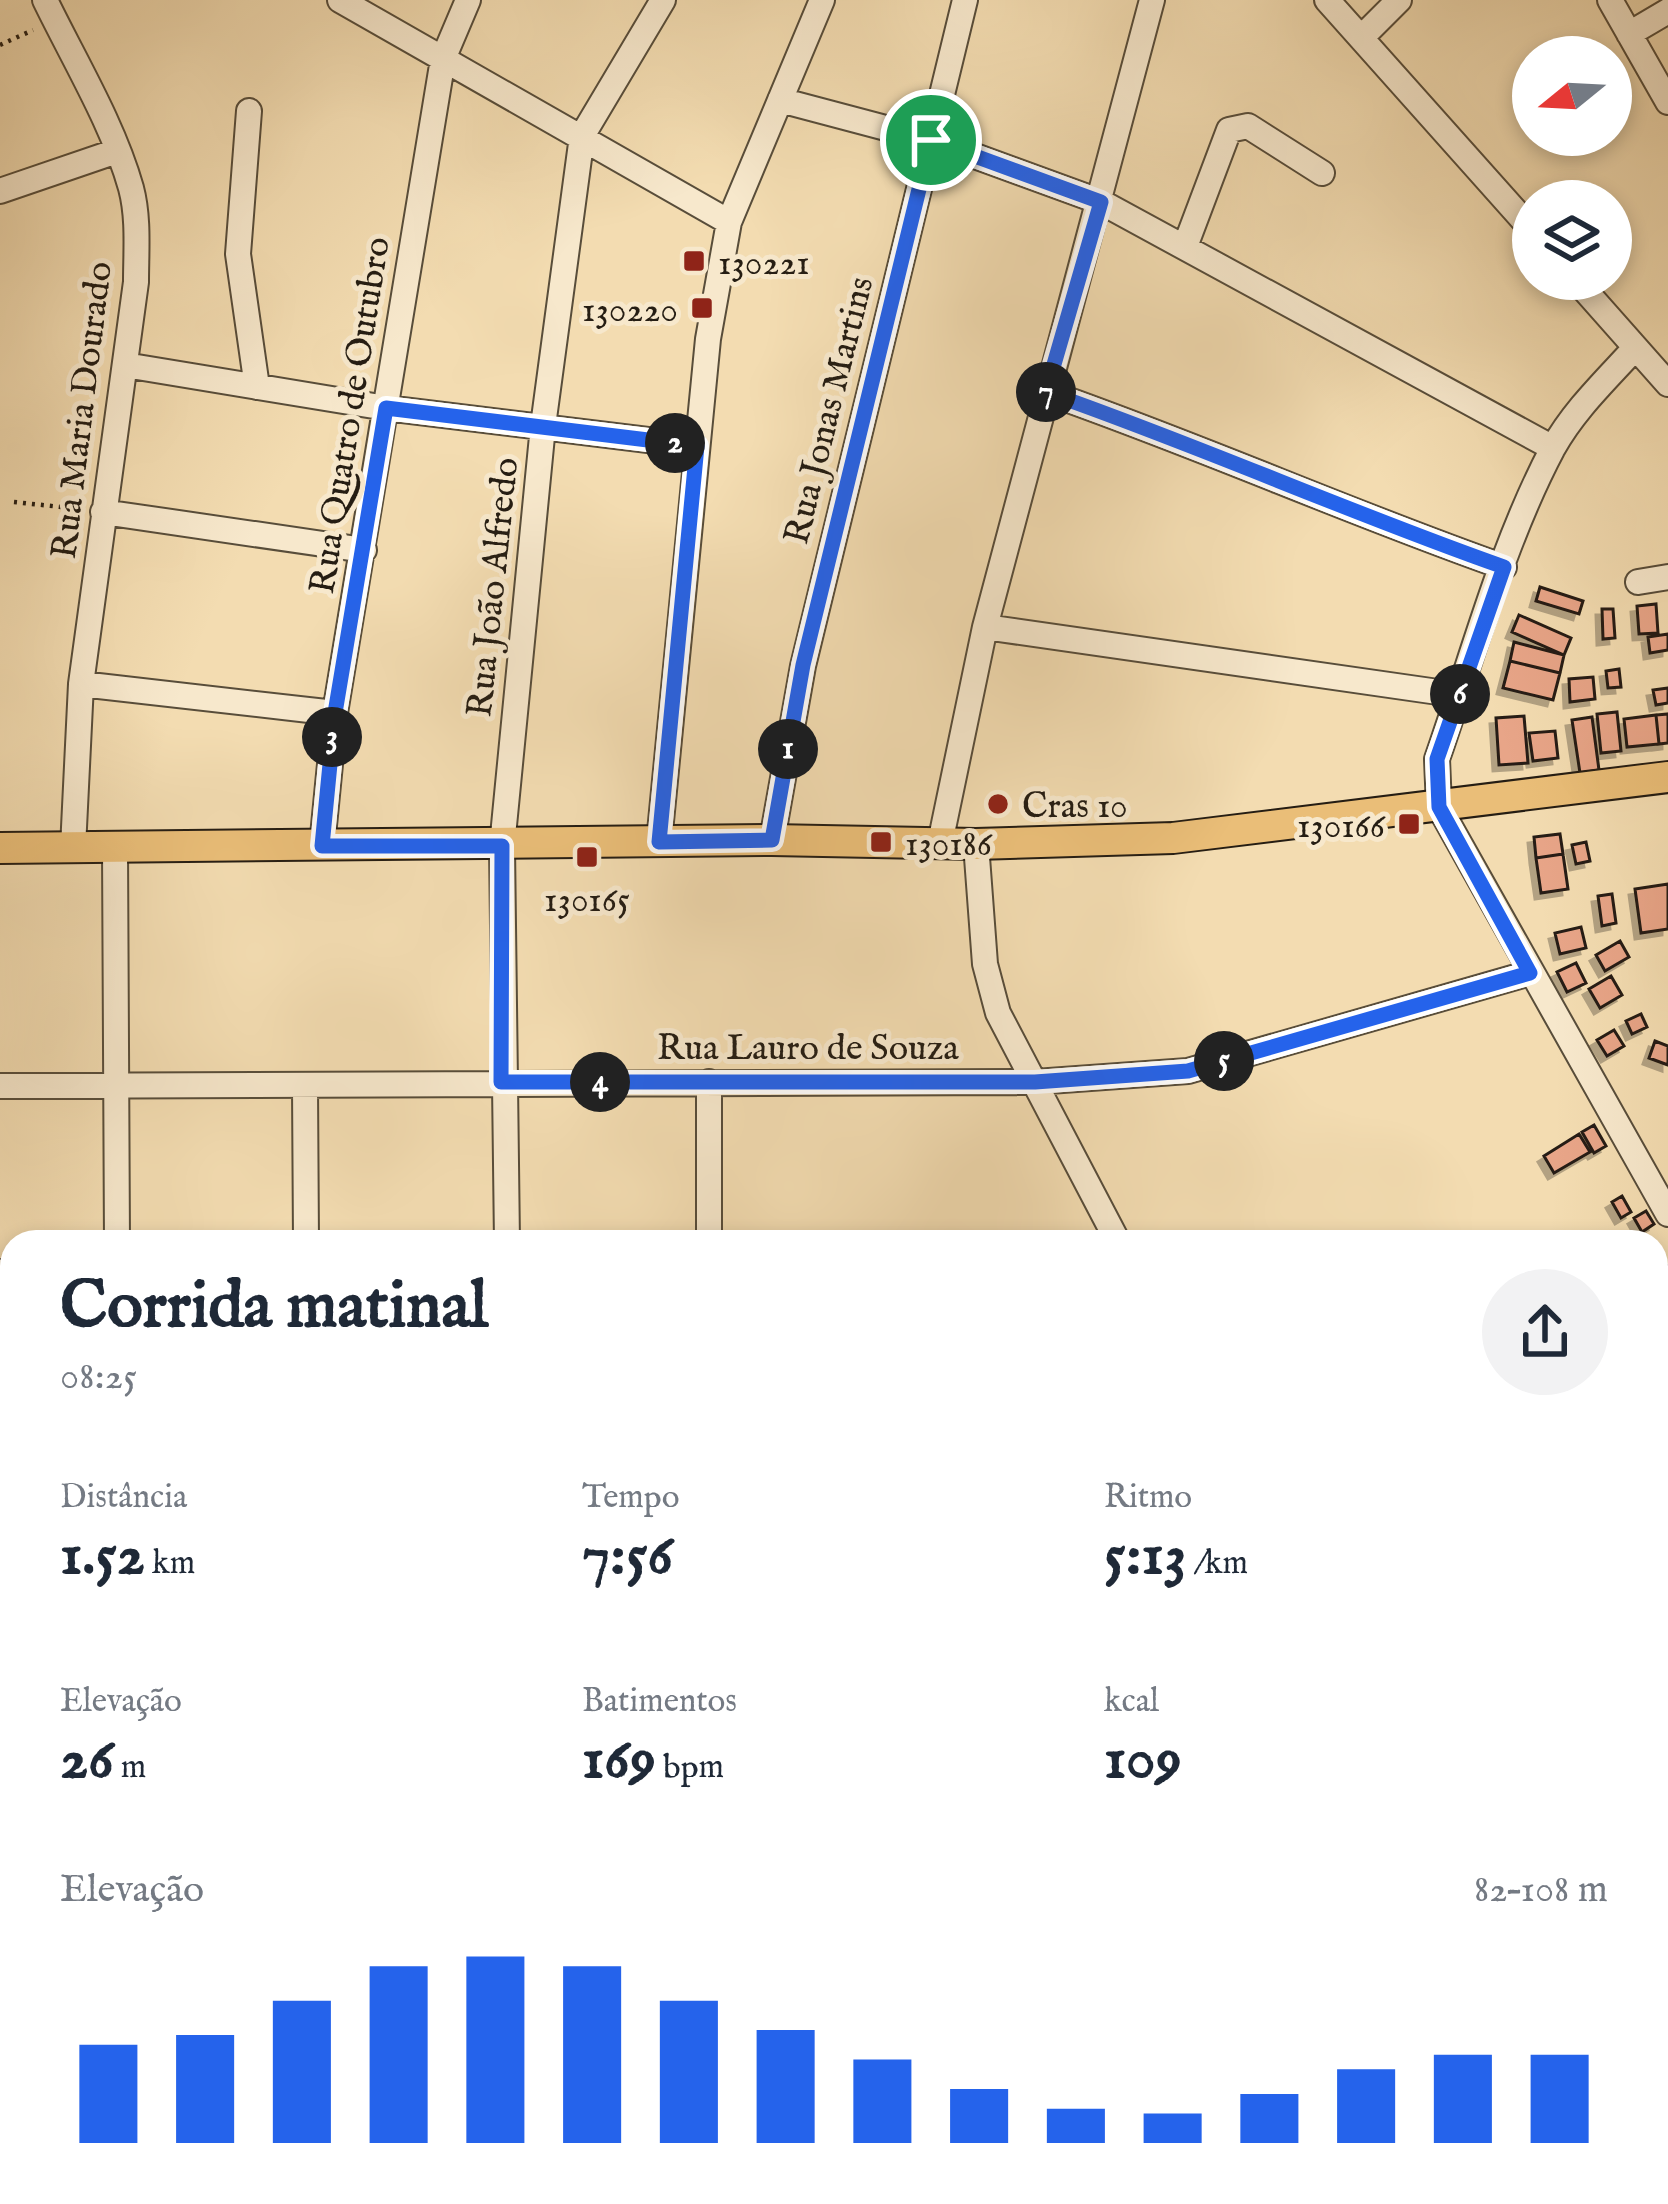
<!DOCTYPE html>
<html lang="pt">
<meta charset="utf-8">
<style>
:root{--surface:#fff;--page:#f2f2f3;--text:#1f2937;--muted:#747a83;--accent:#2563eb}
body{margin:0;font-family:"IM FELL English",serif;background:var(--page);color:var(--text);height:100vh;display:flex;flex-direction:column;font-size:45px;white-space:nowrap}
*{box-sizing:border-box;margin:0}
p{font-size:39px;color:var(--muted)}
.icon{flex:none;width:66px;height:66px;fill:none;stroke:currentColor;stroke-width:2;stroke-linecap:round;stroke-linejoin:round}
.map{position:relative;flex:1;overflow:hidden}
.sheet{position:absolute;left:0px;top:1230px;width:1668px;height:975px;display:flex;flex-direction:column;background:var(--surface);border-radius:36px 36px 0 0;box-shadow:0 6px 18px #0003}
.sheet>*{flex:none}
.needle{width:78px;rotate:252deg}
.tools{position:absolute;left:1512px;top:36px;display:grid;gap:24px}
.tools a{display:grid;place-items:center;width:120px;height:120px;border-radius:50%;background:var(--surface);box-shadow:0 6px 18px #0003;font-size:60px}
.pin{position:absolute;display:grid;place-items:center;width:102px;height:102px;color:#fff;margin:-51px;border:6px solid #fff;border-radius:50%;box-shadow:0 3px 12px #0007}
.km{position:absolute;width:60px;height:60px;margin:-30px;border-radius:50%;background:#222;color:#fff;font-size:33px;line-height:60px;text-align:center}
.round{display:grid;place-items:center;flex:none;width:126px;height:126px;border-radius:63px;background:var(--page)}
.overview{display:flex;align-items:center;justify-content:space-between;height:204px;padding:0 60px}
h1{font-size:66px;font-weight:800;line-height:90px}
.stats{display:grid;grid-template-columns:repeat(3,1fr);gap:18px;height:204px;padding:12px 60px}
.stats div{display:grid;align-content:center}
.stats b{font-size:60px;font-weight:800}
.stats small{font-size:33px;font-weight:400}
.stats p{font-size:33px}
.chart{height:336px;padding:24px 60px}
.chart p{display:flex;justify-content:space-between}
.chart svg{width:100%;height:216px;margin-top:12px;stroke:var(--accent);stroke-width:6}
.map>svg:first-child{display:block}
</style>
<div class="map">
<svg width="1668" height="2204" viewBox="0 0 1668 2204">
<defs>
<filter id="shadow"><feDropShadow dx="-6" dy="6" stdDeviation="0" flood-color="#0004"/></filter>
</defs>
<rect width="100%" height="100%" fill="#f3dcb1"/>
<filter id="stains"><feTurbulence type="fractalNoise" baseFrequency=".00167" numOctaves="4"/><feColorMatrix values="0 0 0 0 .2 0 0 0 0 .09 0 0 0 0 .02 0 0 0 .5 -.17"/></filter>
<radialGradient id="worn" r=".72"><stop offset=".6" stop-color="#630" stop-opacity="0"/><stop offset="1" stop-color="#630" stop-opacity=".3"/></radialGradient>
<g fill="none" stroke-linecap="round" stroke-linejoin="round">
<path stroke="#9bbbb0" stroke-width="21" d="M0,2150L12,2143"/>
</g>
<path fill="#e8a588" stroke="#251d13" stroke-width="3" filter="url(#shadow)" d="M1540,587L1583,601L1579,614L1536,601Z
M1656,604L1658,633L1639,634L1637,606Z
M1602,609H1613L1615,638L1603,639Z
M1519,615L1571,638L1564,655L1512,632Z
M1668,634V650L1650,653L1648,637Z
M1514,642L1564,655L1560,673L1510,661Z
M1510,661L1560,673L1553,700L1503,688Z
M1619,669L1621,687L1608,688L1606,671Z
M1593,677L1595,699L1570,702L1569,679Z
M1668,688V703L1656,705L1653,690Z
M1617,712L1621,751L1601,753L1597,714Z
M1668,714V743L1659,744L1656,715Z
M1656,715L1659,744L1627,747L1624,719Z
M1524,716L1528,763L1499,765L1496,718Z
M1592,717L1599,770L1580,773L1572,720Z
M1555,731L1558,758L1533,761L1529,733Z
M1560,834L1563,854L1536,858L1534,837Z
M1586,842L1590,861L1576,864L1572,845Z
M1563,854L1568,889L1541,893L1536,858Z
M1668,884V929L1641,933L1635,889Z
M1612,894L1616,923L1602,926L1598,896Z
M1581,927L1586,948L1560,954L1555,933Z
M1620,941L1629,957L1605,971L1596,955Z
M1576,963L1586,983L1567,992L1557,972Z
M1611,976L1622,995L1600,1008L1589,989Z
M1641,1014L1647,1027L1632,1034L1626,1021Z
M1614,1030L1624,1046L1607,1056L1597,1040Z
M1655,1041L1668,1046V1065L1649,1058Z
M1594,1125L1606,1146L1594,1153L1582,1132Z
M1579,1134L1590,1152L1554,1173L1544,1156Z
M1622,1196L1631,1212L1621,1218L1612,1202Z
M1646,1211L1654,1224L1642,1232L1634,1218Z
M1668,1266V1280L1656,1285V1272Z
M1656,1335L1668,1356L1656,1369Z
M1668,1366V1385L1659,1390L1656,1372Z
M1667,1446L1668,1482L1656,1488V1452Z
M1668,1693V1713L1661,1716L1656,1697Z
M1656,1725L1668,1749V1774L1656,1780Z
M1668,1873V1918L1656,1896V1879Z
M1656,1970L1668,1995V2028L1656,2034Z"/>
<g fill="none" stroke-linecap="round" stroke-linejoin="round">
<g stroke="#584d3a" stroke-width="28">
<path id="minor" d="M45,0C74,60 113,124 131,188C139,218 136,251 136,282L81,684L73,848
M340,0L729,222
M1327,0L1533,231
M1610,0L1668,102
M1629,34L1668,11
M1361,38L1399,0
M780,100L931,140L1101,202L1553,448
M249,111L238,254L257,387
M0,191L117,151
M1186,244L1229,130L1248,126L1322,173
M1575,279L1668,384
M1635,348C1606,380 1574,410 1553,448C1502,544 1473,656 1437,759L1439,807L1668,1214
M125,365L386,408L697,446
M1046,392C1201,446 1350,513 1504,567
M103,512L364,550
M1638,582L1668,577
M985,627L1459,695
M81,684L335,713
M772,840L803,666L965,0
M659,842L708,339L729,222L822,0
M940,843L985,627L1152,0
M976,844L985,964L998,1013L1118,1242
M322,846L335,713L443,59L468,0
M115,849L117,1242
M709,1082V1242
M0,1086L1035,1082L1188,1071L1530,973
M305,1087L306,1242
M507,1242L502,846L543,426L582,136L663,0
M0,1272H12
M1656,1302L1668,1296
M12,1466L1,1486L12,1654
M1656,1557L1668,1551
M1656,1813L1668,1807
M0,1891L12,1911
M0,2034L12,2037
M0,2132L12,2126
M1656,2173L1668,2193
M0,2174L12,2168
M209,2193L218,2204
M1077,2193L1085,2204
M1378,2193L1385,2204
M642,2204L664,2193
M915,2204V2193"/>
</g>
<g stroke="#251d13" stroke-width="34">
<path id="major" d="M0,848L772,840L976,844L1173,838L1668,777"/>
</g>
<path stroke="#251d13" stroke-width="4.5" stroke-dasharray="3 6" stroke-linecap="butt" d="M0,45L33,30
M14,502L80,509
M524,2193L526,2204
M103,2204L113,2193"/>
<use href="#minor" stroke="#f7e8cc" stroke-width="24"/>
<use href="#major" stroke="#eabe78" stroke-width="30"/>
</g>
<g fill="none" stroke-linecap="round" stroke-linejoin="round">
<g stroke="#fff" stroke-width="24">
<path id="route" d="M931,140L1101,202L1046,392C1201,446 1350,513 1504,567L1437,759L1439,807L1530,973L1188,1071L1035,1082H501L502,846H322L335,713L386,408L697,446L659,842L772,840L803,665Z"/>
</g>
<use href="#route" stroke="#2563eb" stroke-width="15"/>
</g>
<g fill="#8f2418" stroke="#f7e8cc" stroke-width="4.5">
<rect x="682" y="249" width="24" height="24" rx="6"/>
<rect x="690" y="296" width="24" height="24" rx="6"/>
<circle cx="998" cy="804" r="12"/>
<rect x="1397" y="812" width="24" height="24" rx="6"/>
<rect x="869" y="830" width="24" height="24" rx="6"/>
<rect x="575" y="845" width="24" height="24" rx="6"/>
</g>
<g text-anchor="middle" stroke-width="10" stroke-linejoin="round" paint-order="stroke">
<g font-size="36" fill="#251d13" stroke="#f7e8cc" text-anchor="start">
<text x="718" y="274">130221</text>
<text x="678" y="321" text-anchor="end">130220</text>
<text x="1022" y="817">Cras 10</text>
<text x="1385" y="837" text-anchor="end">130166</text>
<text x="905" y="855">130186</text>
<text x="587" y="911" text-anchor="middle">130165</text>
</g>
<g font-size="36" fill="#251d13" stroke="#f7e8cc">
<text transform="translate(80 410) rotate(-83)" y="13">Rua Maria Dourado</text>
<text transform="translate(827 410) rotate(-76)" y="13">Rua Jonas Martins</text>
<text transform="translate(348 415) rotate(-81)" y="13">Rua Quatro de Outubro</text>
<text transform="translate(491 587) rotate(-84)" y="13">Rua João Alfredo</text>
<text x="808" y="1059">Rua Lauro de Souza</text>
</g>
</g>
<rect width="100%" height="100%" filter="url(#stains)"/>
<rect width="100%" height="100%" fill="url(#worn)"/>
</svg>
<div class="tools">
<a><svg class="needle" viewBox="-14 -14 28 28"><path d="M0-13l5 13h-10z" fill="#e53935"/><path d="M0 13l5-13h-10z" fill="#747a83"/></svg></a>
<a><svg class="icon" aria-label="layers" viewBox="0 0 24 24"><path d="M12 4l9 5-9 5-9-5zM3 14l9 5 9-5"/></svg></a>
</div>
<div class="pin" style="left:931px;top:140px;background:#1e9e55"><svg class="icon" aria-label="arrive" viewBox="0 0 24 24"><path d="M6 21V4h12l-3 4 3 4H6"/></svg></div>
<b class="km" style="left:788px;top:749px">1</b>
<b class="km" style="left:675px;top:443px">2</b>
<b class="km" style="left:332px;top:737px">3</b>
<b class="km" style="left:600px;top:1082px">4</b>
<b class="km" style="left:1224px;top:1061px">5</b>
<b class="km" style="left:1460px;top:694px">6</b>
<b class="km" style="left:1046px;top:392px">7</b>
<section class="sheet">
<div class="overview"><div><h1>Corrida matinal</h1><p>08:25</p></div><a class="round"><svg class="icon" aria-label="share" viewBox="0 0 24 24"><path d="M12 15V3M7 8l5-5 5 5M5 13v7h14v-7"/></svg></a></div>
<div class="stats">
<div><p>Distância</p><b>1.52<small> km</small></b></div>
<div><p>Tempo</p><b>7:56</b></div>
<div><p>Ritmo</p><b>5:13<small> /km</small></b></div>
</div>
<div class="stats">
<div><p>Elevação</p><b>26<small> m</small></b></div>
<div><p>Batimentos</p><b>169<small> bpm</small></b></div>
<div><p>kcal</p><b>109</b></div>
</div>
<div class="chart"><p><span>Elevação</span>82–108 m</p>
<svg viewBox="0 0 160 44" preserveAspectRatio="none"><path d="M5 44V24M15 44V22M25 44V15M35 44V8M45 44V6M55 44V8M65 44V15M75 44V21M85 44V27M95 44V33M105 44V37M115 44V38M125 44V34M135 44V29M145 44V26M155 44V26"/></svg>
</div>
</section>
</div>
